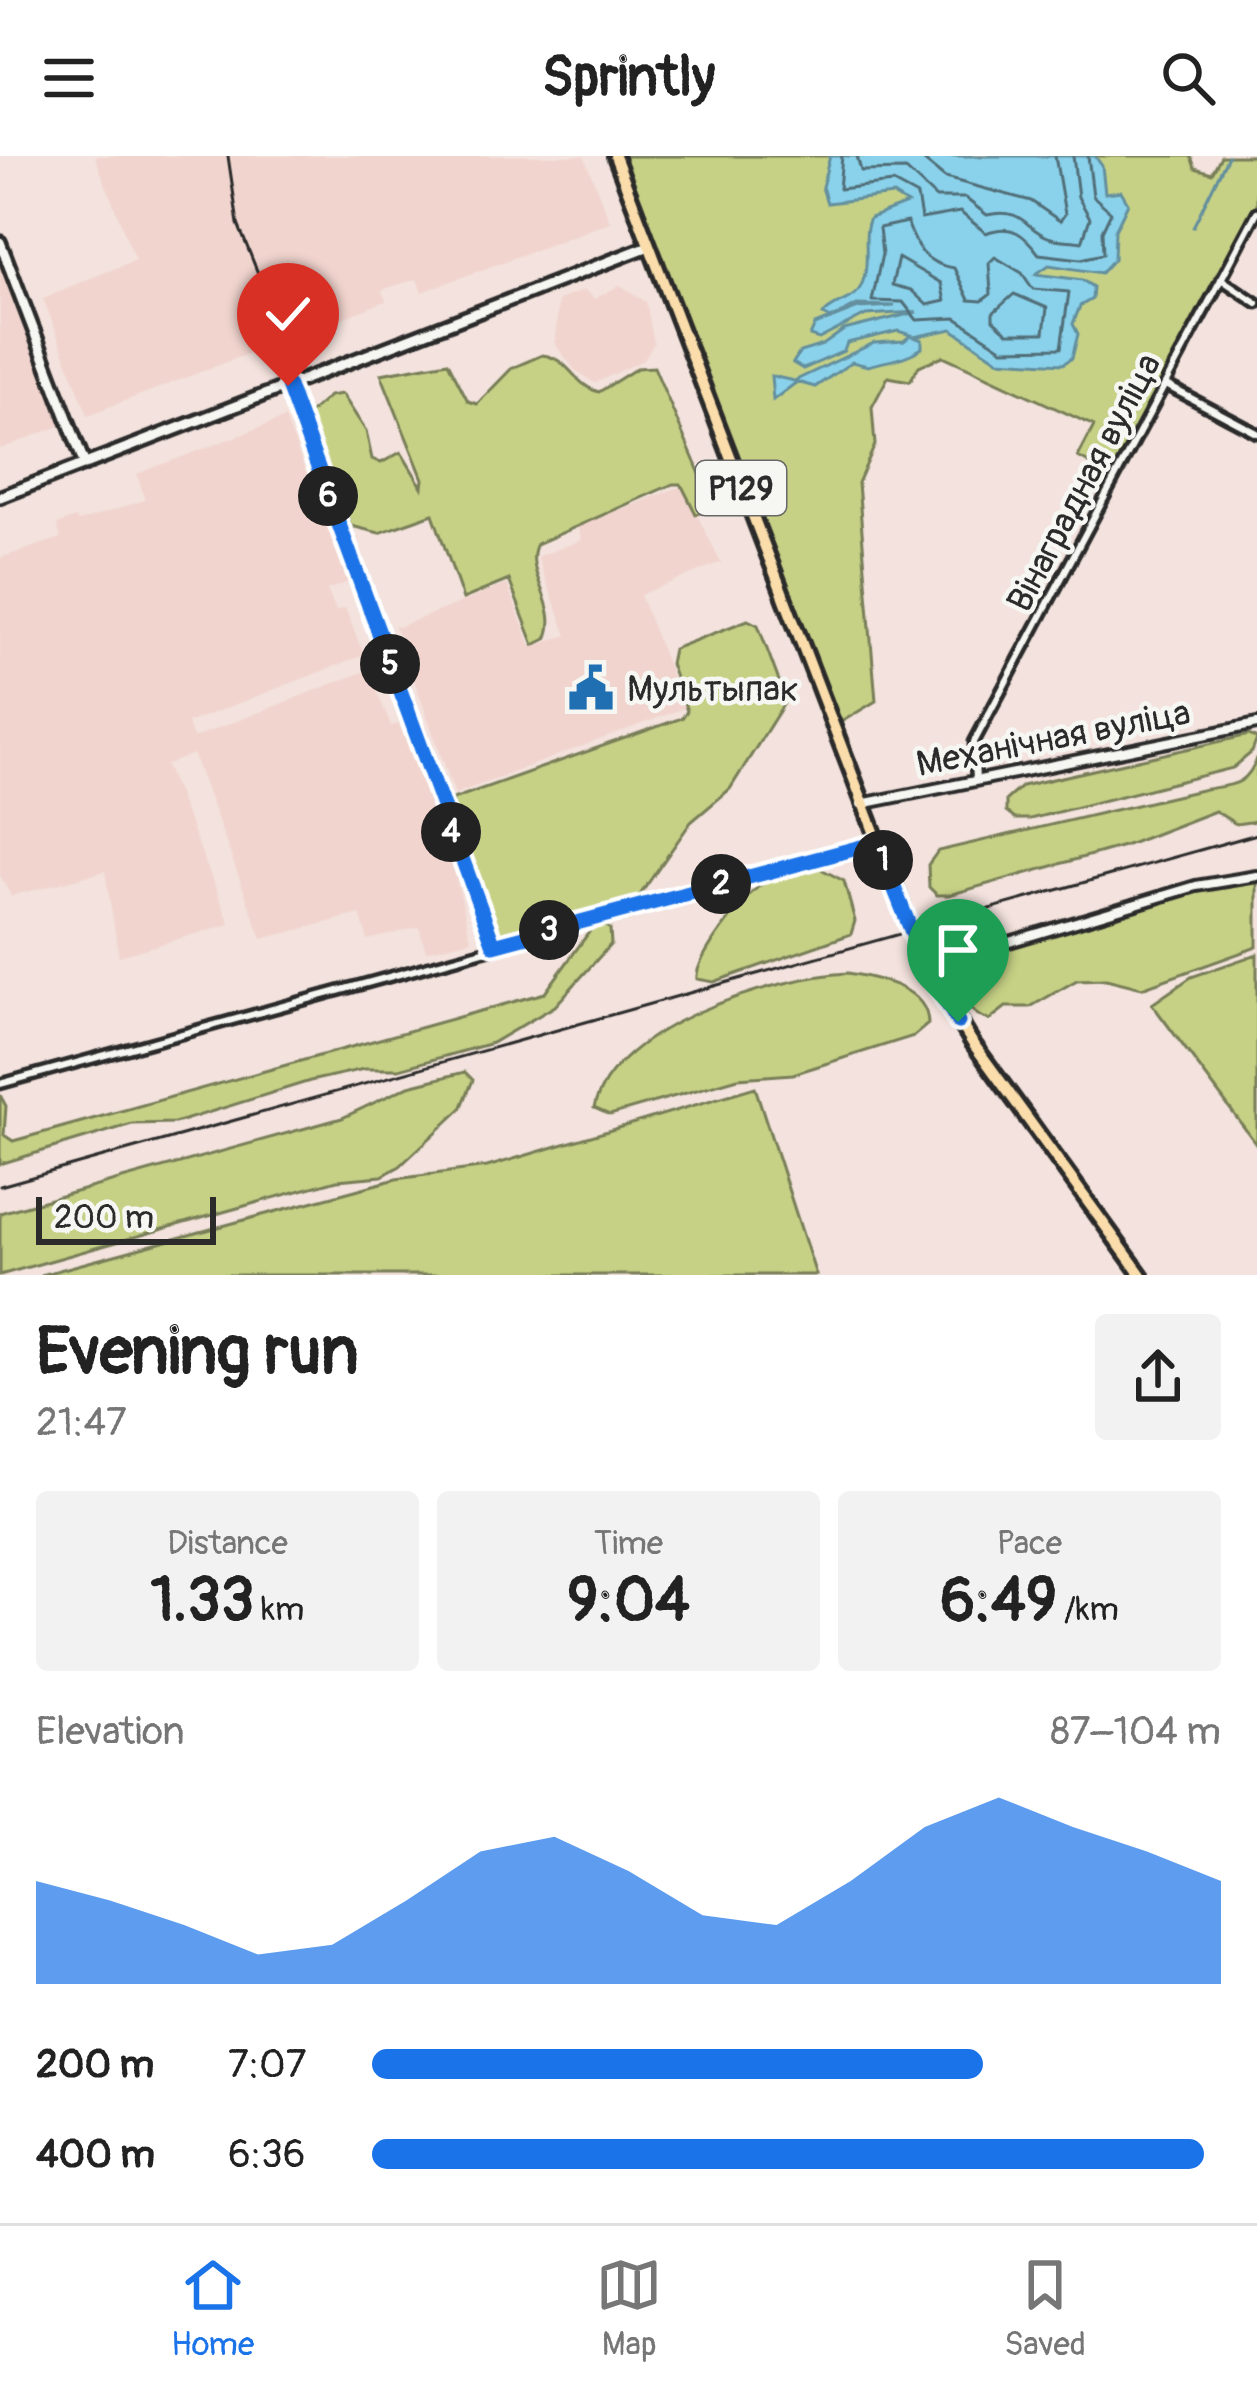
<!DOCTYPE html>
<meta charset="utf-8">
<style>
:root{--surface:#fff;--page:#f2f2f2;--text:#222;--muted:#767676;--line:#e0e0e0;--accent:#1a73e8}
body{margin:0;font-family:Pangolin,sans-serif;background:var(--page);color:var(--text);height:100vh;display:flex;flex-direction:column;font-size:45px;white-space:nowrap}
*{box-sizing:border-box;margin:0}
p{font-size:39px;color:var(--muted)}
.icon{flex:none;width:66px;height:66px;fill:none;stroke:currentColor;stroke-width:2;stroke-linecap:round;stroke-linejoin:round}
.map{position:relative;height:1119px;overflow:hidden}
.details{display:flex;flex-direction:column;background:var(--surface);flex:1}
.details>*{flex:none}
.scale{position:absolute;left:36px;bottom:30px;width:180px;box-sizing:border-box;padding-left:12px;border:6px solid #2b2b2b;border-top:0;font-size:33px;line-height:42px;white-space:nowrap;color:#2b2b2b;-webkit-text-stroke:9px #f6f6f2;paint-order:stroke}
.pin{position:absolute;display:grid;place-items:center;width:102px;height:102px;color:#fff;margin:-123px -51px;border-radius:50% 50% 50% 0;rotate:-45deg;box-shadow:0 0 12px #0007}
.pin .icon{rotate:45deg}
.km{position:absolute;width:60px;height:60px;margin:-30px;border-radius:50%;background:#222;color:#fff;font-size:33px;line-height:60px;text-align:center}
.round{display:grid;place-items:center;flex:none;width:126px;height:126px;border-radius:12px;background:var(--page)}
.head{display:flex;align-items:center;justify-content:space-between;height:204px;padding:0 36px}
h1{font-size:66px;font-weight:700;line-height:90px}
.stats{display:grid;grid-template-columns:repeat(3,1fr);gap:18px;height:204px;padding:12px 36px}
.stats div{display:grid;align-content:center;border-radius:12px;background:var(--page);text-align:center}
.stats b{font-size:60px;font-weight:700}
.stats small{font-size:33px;font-weight:400}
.stats p{font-size:33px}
.chart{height:336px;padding:24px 36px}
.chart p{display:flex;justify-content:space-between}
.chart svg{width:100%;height:216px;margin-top:12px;fill:var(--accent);opacity:.7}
ul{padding:0 36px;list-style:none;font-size:39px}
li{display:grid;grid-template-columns:192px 144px 1fr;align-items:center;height:90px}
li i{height:30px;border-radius:15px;background:var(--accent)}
header{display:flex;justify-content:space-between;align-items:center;height:156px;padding:0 36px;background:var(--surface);font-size:54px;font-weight:700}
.menu{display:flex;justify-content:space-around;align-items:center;height:168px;border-top:3px solid var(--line);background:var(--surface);font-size:33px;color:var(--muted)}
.menu a{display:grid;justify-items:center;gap:6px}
.menu .active{color:var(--accent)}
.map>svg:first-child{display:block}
</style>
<header><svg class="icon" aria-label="menu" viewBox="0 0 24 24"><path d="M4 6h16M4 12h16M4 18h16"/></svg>Sprintly<svg class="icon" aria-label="search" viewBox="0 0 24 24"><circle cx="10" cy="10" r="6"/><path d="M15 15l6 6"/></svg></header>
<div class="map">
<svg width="1257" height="1119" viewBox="0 0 1257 1119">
<rect width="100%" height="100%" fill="#f3e2dd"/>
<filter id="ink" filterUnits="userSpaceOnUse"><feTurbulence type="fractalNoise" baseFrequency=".00833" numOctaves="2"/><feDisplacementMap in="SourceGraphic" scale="24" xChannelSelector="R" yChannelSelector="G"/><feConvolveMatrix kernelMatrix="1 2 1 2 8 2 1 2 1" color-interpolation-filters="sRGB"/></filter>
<g filter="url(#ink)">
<path fill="#f1d4ce" d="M95,0H584L610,66L422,136L417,123L387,132L382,135L386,145L88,259L43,142L135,104Z
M0,109L62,269L0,293Z
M620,129L646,146L654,188L643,204L595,227L575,214L555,188L558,144L584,134L595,143Z
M285,262L348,426L327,434L336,455L345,452L364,499L187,567L193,582L368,514L391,570L399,568L422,625L453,709L471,784L426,795L419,771L368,784L360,758L262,783L193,598L166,609L230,768L119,800L105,715L11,740L0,719V402L61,382L57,369L75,362L78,366L145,344L137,318Z
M682,330L721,406L640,439L684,552L455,638L394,468L399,471L507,428L531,491L567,479L537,401L582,384L577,370Z"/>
<path fill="#c6d185" stroke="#787e58" stroke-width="3" d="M623,0H1191L1195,12L1212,17L1221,0H1257V48L1112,320L1078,301L1094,270L943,200L919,210L910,225L888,221L872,251L875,289L858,327L876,545L841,566Z
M542,199C570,202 574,230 599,236L637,212L654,211L712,346L709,355L696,358L681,328H673L537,388C522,415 562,451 546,483L534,489L509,424L463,443L433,358L379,377L351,370L308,259L329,240L342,238L366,275L372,303L381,307L401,296L422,331L423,323L381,218L448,206L468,245L477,248L512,212Z
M748,464L758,469L786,544L730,633L691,666L635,746L513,780L495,778L449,659L453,643L682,562L687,555L670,508L673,493Z
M1249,579L1257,583L1252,596L1233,612L1030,663H1015L1006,656V644L1022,630Z
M1257,602V665L1236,668L1215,655L1127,689L949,739H937L929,731L928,709L938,695L1201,634C1230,628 1245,633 1257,602Z
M819,712L844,725L855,765L851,778L714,826L697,823C694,804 744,740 762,728C777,718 801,714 819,712Z
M1257,726V791L1142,832L1106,823L1077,824L1030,851H1006L989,864C969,859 955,835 957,816L972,801L1208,732Z
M603,768L610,773L611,788L555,850L492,887L399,913H364L310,925L175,967L132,968L0,1008V939L6,950L4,979L13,985L545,837L592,772Z
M1257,798V989L1152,848L1191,821Z
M848,817C877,822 928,831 928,868L914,880L793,918L738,922L610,959L594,952C613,870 774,821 848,817Z
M465,916L473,924L461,953L400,1010L382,1020L337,1024L0,1119V1057L342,962L409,930Z
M755,931L816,1119H41L396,1023L487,1011Z"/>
<path fill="#8ad2eb" stroke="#648f9e" stroke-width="3" d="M830,0H1095L1102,10L1105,37L1121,35L1128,47L1115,74L1114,103L1101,117L1049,109L1036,118L1082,124L1093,131L1092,143L1080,150L1073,168L1078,178L1072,202L1063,208L998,204L952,173L914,181L922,184V192C904,204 888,204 868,210L852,206L815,231L797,226L773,244L771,220L794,225L874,187L904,185L911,179L898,175L847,187L844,195L803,213L793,207L800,196L823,189L844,174L917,156L866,159L819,183L810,180L815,169L858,152L895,150L857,149L831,163L823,159C832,146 855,145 861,130C872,107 861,80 870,62L907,48L893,39L827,47L822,31Z"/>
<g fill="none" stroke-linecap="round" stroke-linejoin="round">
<path stroke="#516e78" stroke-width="3" d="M842,0L839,33L893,27L917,40L921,63L960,56L986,77C1012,67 1024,78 1039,98L1081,103L1103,98L1102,75L1111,56L1093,40L1088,0
M857,0L861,15L906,14L936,42H965L987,59C1026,51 1024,74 1051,82C1061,85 1072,84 1082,86L1090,62L1078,41L1073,0
M918,0L945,22L1031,45L1060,65L1065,58L1055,0
M907,66C916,90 923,108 954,112L969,144L982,145L991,138L989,107L995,101L1022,117L1033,133L1069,136L1061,192L1003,193L956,162L917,164L903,146L872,145L882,98L879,72Z
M898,102L941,127L945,145L927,149L911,134L892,129Z
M1014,138L1047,152L1044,177H1008L993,164V157Z"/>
<path stroke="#648f9e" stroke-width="3" d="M1193,71L1228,0"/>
<g stroke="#2b2b2b" stroke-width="15">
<path id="minor" d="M1221,123L1257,147
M288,229L493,789
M1166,229L1257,277
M976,624L974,586L1257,56
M0,928L876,687"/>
</g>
<g stroke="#2b2b2b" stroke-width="16">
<path id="tertiary" d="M861,648L1257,568
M926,811L1196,730L1257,720"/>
</g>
<g stroke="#2b2b2b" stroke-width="18">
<path id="secondary" d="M0,86L85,309
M0,341L649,90"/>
</g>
<g stroke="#2b2b2b" stroke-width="20">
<path id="primary" d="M615,0L926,811L972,886L1141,1119"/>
</g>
<use href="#minor" stroke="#f6f6f2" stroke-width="6"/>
<use href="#tertiary" stroke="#f6f6f2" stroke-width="8"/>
<use href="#secondary" stroke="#f6f6f2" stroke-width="9"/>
<use href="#primary" stroke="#faddab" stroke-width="10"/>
<path stroke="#2b2b2b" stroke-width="3" d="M228,0L238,68L283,179
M0,1030L1257,678"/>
</g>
</g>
<g fill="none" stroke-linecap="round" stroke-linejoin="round" filter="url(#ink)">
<g stroke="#fff" stroke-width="24">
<path id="route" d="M288,230L494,789L876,687L926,811L958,866"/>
</g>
<use href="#route" stroke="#1a73e8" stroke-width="15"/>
</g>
<defs>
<g id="civic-bare" transform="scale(3.6)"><path d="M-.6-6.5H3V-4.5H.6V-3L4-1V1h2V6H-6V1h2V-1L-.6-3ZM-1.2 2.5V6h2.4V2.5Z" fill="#1f6fb2" stroke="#f6f6f2" stroke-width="2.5" paint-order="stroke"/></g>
</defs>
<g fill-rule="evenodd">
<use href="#civic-bare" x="591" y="532"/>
</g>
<g text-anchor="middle" stroke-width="9" stroke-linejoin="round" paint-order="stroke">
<rect fill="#f6f6f2" stroke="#686867" stroke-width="3" x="696" y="305" width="90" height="54" rx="9"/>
<g font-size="33" font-weight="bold" fill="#2b2b2b">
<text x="741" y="344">Р129</text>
</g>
<g font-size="36" fill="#2b2b2b" stroke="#f6f6f2">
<text transform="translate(1083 326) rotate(-62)" y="13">Вінаградная вуліца</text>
<text transform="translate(1053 581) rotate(-11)" y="13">Механічная вуліца</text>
</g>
<g font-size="36" fill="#2b2b2b" stroke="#f6f6f2" text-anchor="start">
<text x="627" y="545">Мультыпак</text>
</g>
</g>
</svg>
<div class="scale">200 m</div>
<div class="pin" style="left:958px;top:866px;background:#1e9e55"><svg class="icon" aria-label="arrive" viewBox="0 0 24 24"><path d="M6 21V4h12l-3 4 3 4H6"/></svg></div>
<div class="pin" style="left:288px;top:230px;background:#d93025"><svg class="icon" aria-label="check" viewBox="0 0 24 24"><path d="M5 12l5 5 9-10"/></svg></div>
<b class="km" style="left:883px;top:704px">1</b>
<b class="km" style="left:721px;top:728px">2</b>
<b class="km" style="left:549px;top:774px">3</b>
<b class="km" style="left:451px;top:676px">4</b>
<b class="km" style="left:390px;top:508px">5</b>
<b class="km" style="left:328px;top:340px">6</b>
</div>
<section class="details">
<div class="head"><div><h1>Evening run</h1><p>21:47</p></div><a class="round"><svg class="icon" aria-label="share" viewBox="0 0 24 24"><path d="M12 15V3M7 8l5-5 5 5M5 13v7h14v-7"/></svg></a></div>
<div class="stats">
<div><p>Distance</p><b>1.33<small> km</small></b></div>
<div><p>Time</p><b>9:04</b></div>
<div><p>Pace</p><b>6:49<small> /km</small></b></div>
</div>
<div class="chart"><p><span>Elevation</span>87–104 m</p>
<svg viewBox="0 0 160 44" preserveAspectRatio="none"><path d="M0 44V23L10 27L20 32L30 38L40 36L50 27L60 17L70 14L80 21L90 30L100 32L110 23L120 12L130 6L140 12L150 17L160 23V44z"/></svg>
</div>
<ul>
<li><b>200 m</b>7:07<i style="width:72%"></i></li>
<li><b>400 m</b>6:36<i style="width:98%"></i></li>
</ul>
</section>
<nav class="menu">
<a class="active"><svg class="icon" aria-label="home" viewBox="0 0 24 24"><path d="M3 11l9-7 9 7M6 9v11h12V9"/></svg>Home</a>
<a><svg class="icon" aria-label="map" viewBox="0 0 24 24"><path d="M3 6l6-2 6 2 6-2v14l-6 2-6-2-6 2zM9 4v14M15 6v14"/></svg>Map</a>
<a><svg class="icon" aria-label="saved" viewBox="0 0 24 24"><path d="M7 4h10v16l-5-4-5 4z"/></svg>Saved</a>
</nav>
